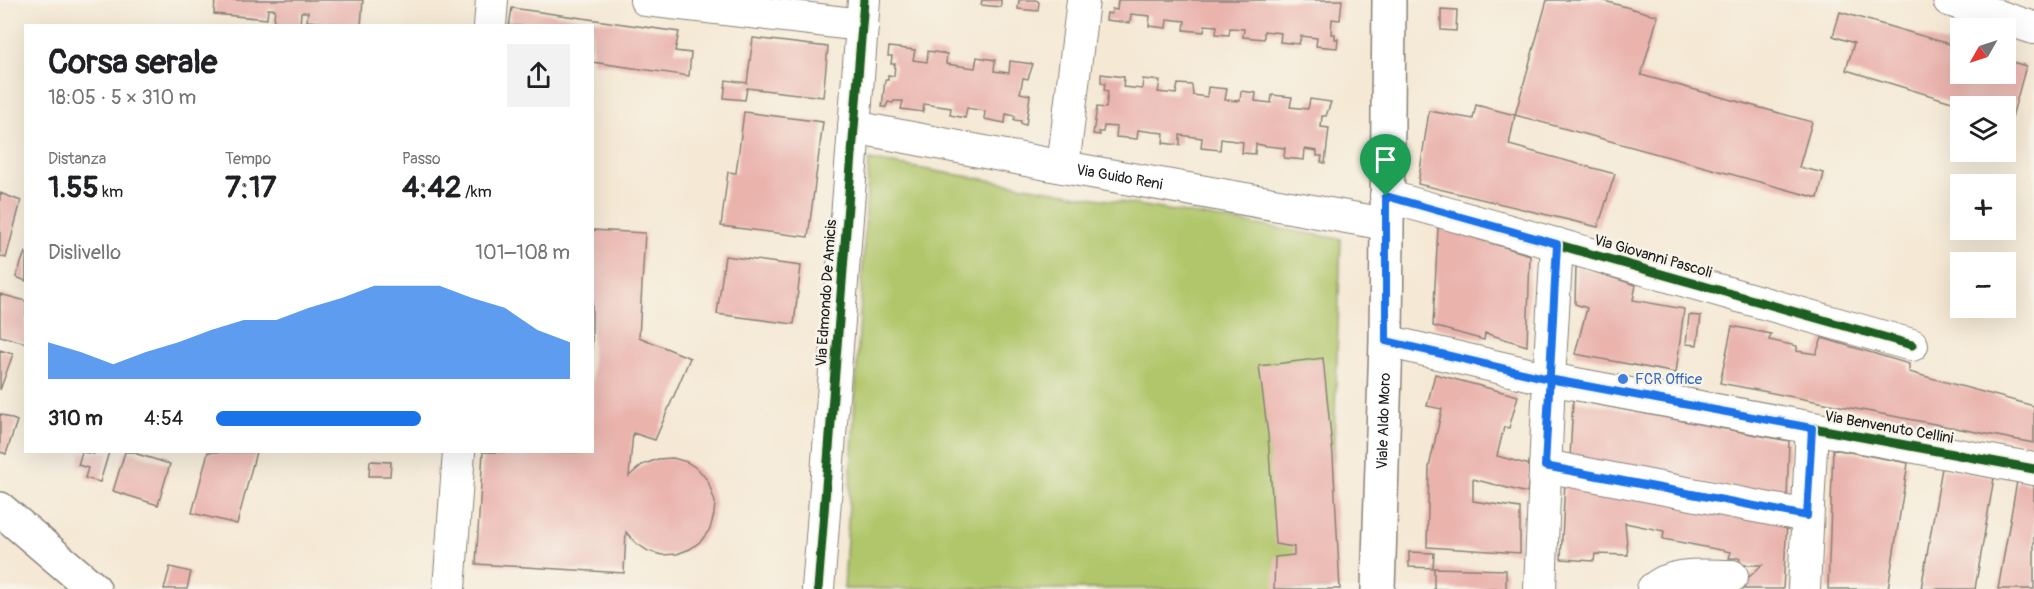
<!DOCTYPE html>
<html lang="it">
<meta charset="utf-8">
<style>
:root{--surface:#fff;--page:#f2f2f2;--text:#202124;--muted:#757577;--accent:#1a73e8}
body{margin:0;font-family:Pangolin,sans-serif;background:var(--page);color:var(--text);height:100vh;display:flex;flex-direction:column;font-size:22px;white-space:nowrap}
*{box-sizing:border-box;margin:0}
p{font-size:20px;color:var(--muted)}
.icon{flex:none;width:33px;height:33px;fill:none;stroke:currentColor;stroke-width:2;stroke-linecap:round;stroke-linejoin:round}
.map{position:relative;flex:1;overflow:hidden}
.sheet{position:absolute;left:24px;top:24px;width:570px;height:429px;display:flex;flex-direction:column;background:var(--surface);border-radius:0px;box-shadow:0 6px 24px #0002}
.sheet>*{flex:none}
.needle{width:39px;rotate:231deg}
.controls{position:absolute;left:1950px;top:18px;display:grid;gap:12px}
.controls a{display:grid;place-items:center;width:66px;height:66px;border-radius:0px;background:var(--surface);box-shadow:0 6px 24px #0002;font-size:30px}
.pin{position:absolute;display:grid;place-items:center;width:51px;height:51px;color:#fff;margin:-62px -26px;border-radius:50% 50% 50% 0;rotate:-45deg;box-shadow:0 0 6px #0007}
.pin .icon{rotate:45deg}
.round{display:grid;place-items:center;flex:none;width:63px;height:63px;border-radius:0px;background:var(--page)}
.head{display:flex;align-items:center;justify-content:space-between;height:102px;padding:0 24px}
h1{font-size:33px;font-weight:800;line-height:45px}
.metrics{display:grid;grid-template-columns:repeat(3,1fr);gap:9px;height:102px;padding:6px 24px}
.metrics div{display:grid;align-content:center}
.metrics b{font-size:30px;font-weight:800}
.metrics small{font-size:16px;font-weight:400}
.metrics p{font-size:16px}
.chart{height:168px;padding:12px 24px}
.chart p{display:flex;justify-content:space-between}
.chart svg{width:100%;height:108px;margin-top:6px;fill:var(--accent);opacity:.7}
ul{padding:0 24px;list-style:none;font-size:20px}
li{display:grid;grid-template-columns:96px 72px 1fr;align-items:center;height:45px}
li i{height:15px;border-radius:8px;background:var(--accent)}
.map>svg:first-child{display:block}
</style>
<div class="map">
<svg width="2034" height="589" viewBox="0 0 2034 589">
<rect width="100%" height="100%" fill="#f7f3e8"/>
<filter id="ink" filterUnits="userSpaceOnUse"><feTurbulence type="fractalNoise" baseFrequency=".0167" numOctaves="2"/><feDisplacementMap in="SourceGraphic" scale="12" xChannelSelector="R" yChannelSelector="G"/><feConvolveMatrix kernelMatrix="1 2 1 2 8 2 1 2 1" color-interpolation-filters="sRGB"/></filter>
<filter id="wash" filterUnits="userSpaceOnUse"><feTurbulence type="fractalNoise" baseFrequency=".008" numOctaves="4" result="noise"/><feDisplacementMap in="SourceGraphic" scale="24" xChannelSelector="R" yChannelSelector="G"/><feGaussianBlur stdDeviation="1.35" result="paint"/><feColorMatrix in="noise" values="0 0 0 0 0 0 0 0 0 0 0 0 0 0 0 0 0 1.4 0 .05"/><feComposite in="paint" operator="in"/></filter>
<g filter="url(#wash)">
<rect width="100%" height="100%" fill="#f5e9d5"/>
<path fill="#b1c66a" stroke="#667143" stroke-width="1.5" d="M869,160L1341,239L1329,589H844Z"/>
<g id="blocks">
<path fill="#eab4ad" d="M215,0H363L361,26L307,21L308,12H301L300,26H273L275,9H268L267,19L214,14Z
M982,0H1001V7L981,5Z
M1019,0H1036L1039,2L1038,11L1018,9Z
M1118,0H1342L1340,20L1332,19L1331,34H1335V39H1338L1337,48L1316,46L1317,38L1301,36L1299,44L1280,42L1281,33L1264,31V39L1243,37L1244,29L1230,28L1229,35L1216,34L1217,26L1205,25L1204,32L1184,30L1185,21L1167,19L1166,28L1149,26L1150,16L1131,14L1130,23L1106,20L1107,13L1111,14L1112,9L1117,10Z
M1547,0H1601L1658,16L1641,75L1812,122L1799,167L1824,173L1818,198L1515,115Z
M512,8L679,32L675,51L691,53L689,76L592,62V26H509Z
M1441,9L1457,10L1456,31L1441,30Z
M1840,12L1960,47V74H2006V60L2026,66L2011,121L2006,119V106H1965L1846,70L1854,43L1833,36Z
M753,38L828,47L823,97L747,88L745,100L724,98L726,80L747,83Z
M889,47L915,50L913,60L927,62L928,51L947,54L946,64L975,68L977,57L995,60L994,71L1009,73L1010,61L1033,64L1028,79L1023,78L1020,93L1030,95L1026,125L1021,124V121L1014,120L1015,116L1006,114L1005,123L984,119L985,111L967,108L965,118L950,115L951,108L924,104L923,112L901,109L903,101H894L893,103L888,102L886,107H882L885,80H888V75L894,76L895,64H891L892,56H888Z
M1101,74L1124,77L1123,87L1142,89L1143,79L1160,81L1158,92L1176,94L1178,84L1192,85L1193,95L1207,97L1208,87L1227,89L1225,100L1240,101L1241,91L1256,93L1255,101L1271,103L1272,95L1292,97L1290,107L1308,109L1310,99L1331,102L1326,116H1322L1321,127L1329,128L1325,163L1321,162L1322,156H1317V151L1305,149L1304,160L1284,158L1285,148L1267,146L1256,144L1255,154L1242,153L1243,142L1221,139L1220,150L1201,148L1202,138L1180,135V145L1163,143L1164,133L1154,132L1138,130L1137,139L1116,137L1117,127L1104,126L1103,132H1099L1100,135L1093,134L1097,107L1106,108L1108,91L1104,90L1105,83L1101,82Z
M1476,105L1515,115L1509,145L1615,174L1598,227L1418,184L1429,111L1473,119Z
M744,112L823,122L808,237L721,226L728,172L736,173Z
M0,193L21,201L6,258L0,256Z
M1438,227L1530,255L1527,346L1485,333L1484,340L1433,326Z
M592,230L645,233L639,337L690,358L655,440L633,433L629,476L642,465L658,459L673,458L687,462L699,470L708,481L715,502L714,514L710,529L701,541L690,549L677,554L662,555L648,551L636,543L626,532L624,573L476,564L483,452H592Z
M25,252L26,253V281L16,277Z
M725,256L801,266L794,324L717,314Z
M1576,266L1636,285L1633,300L1684,309L1676,373L1575,354L1587,308L1575,304Z
M0,294L26,301V343L0,336Z
M1689,315L1701,316L1697,345L1686,344Z
M1732,326L1771,334L1769,340L1797,346V351L1816,354L1822,338L1909,364V372L2034,406V443L1720,383Z
M0,350L13,354L0,390Z
M1323,358L1333,456L1340,589H1274L1275,557L1294,555V547L1275,544L1268,435L1259,366Z
M1435,374L1518,396L1509,428L1504,427L1497,456L1530,465L1527,493L1473,479V501L1520,508V553L1427,547L1429,467L1442,409L1427,406Z
M1573,400L1789,441L1787,499L1570,459Z
M0,414L17,421L6,454L0,452Z
M1833,449L1908,463L1888,589H1828Z
M82,452L94,454L95,452H109L100,482L85,478L88,468L78,465Z
M125,452H138L137,454L170,464L158,505L113,491Z
M208,452H256L237,524L192,513Z
M370,461L391,462L390,476H369Z
M1942,468L1994,478L1975,589H1921Z
M1565,481L1787,522L1783,589H1736L1762,565H1739L1740,558H1729L1731,552L1663,539L1664,531L1625,523L1628,555L1595,554L1594,561L1561,559Z
M2017,481L2034,484V589H1998Z
M1409,552L1434,553L1433,568L1409,567Z
M170,567L191,572L187,589H164Z
M1434,568L1506,570V589H1434Z"/>
</g>
</g>
<g filter="url(#ink)">
<use href="#blocks" fill-opacity="0" stroke="#888278" stroke-width="1.5"/>
<g fill="none" stroke-linecap="round" stroke-linejoin="round">
<g stroke="#888278" stroke-width="34">
<g id="minor">
<path d="M646,0L862,25"/>
<path d="M1949,0L2034,28"/>
<path d="M490,26L492,0"/>
<path id="s1" d="M854,127L1063,167L1386,224"/>
<path d="M1063,167L1083,0"/>
<path d="M1386,196L1912,345"/>
<path d="M1386,341L1549,379L2034,469"/>
<path d="M1545,466L1807,516"/>
<path d="M449,589L459,452"/>
<path d="M818,589L864,0"/>
<path d="M1540,589L1549,379L1557,244"/>
<path d="M1653,589C1673,571 1706,576 1732,576"/>
<path d="M1804,589L1812,428"/>
</g>
</g>
<g stroke="#888278" stroke-width="36">
<path id="tertiary" d="M0,509L94,589"/>
</g>
<g stroke="#888278" stroke-width="36">
<g id="secondary">
<path id="s2" d="M1378,589L1386,341L1389,0"/>
</g>
</g>
<use href="#minor" stroke="#fff" stroke-width="32"/>
<use href="#tertiary" stroke="#fff" stroke-width="33"/>
<use href="#secondary" stroke="#fff" stroke-width="33"/>
<g stroke="#f7f3e8" stroke-width="13">
<path id="cycleway" d="M1386,196L1912,345
M1386,341L1549,379L2034,469
M818,589L864,0"/>
</g>
<use href="#cycleway" stroke="#1b5e20" stroke-width="9"/>
</g>
</g>
<g fill="none" stroke-linecap="round" stroke-linejoin="round" filter="url(#ink)">
<g stroke="#fff" stroke-width="12">
<path id="route" d="M1386,196V341L1549,379L1812,428L1807,516L1545,466L1557,244L1386,196"/>
</g>
<use href="#route" stroke="#1a73e8" stroke-width="8"/>
</g>
<circle fill="#3f7fe0" stroke="#f7f3e8" stroke-width="2" cx="1623" cy="379" r="6"/>
<g text-anchor="middle" stroke-width="5" stroke-linejoin="round" paint-order="stroke">
<g font-size="15" fill="#1c1c1c" stroke="#f7f3e8">
<text dy="5" stroke="none"><textPath href="#s1" startOffset="270">Via Guido Reni</textPath></text>
<text transform="translate(1653 256) rotate(16)" y="5">Via Giovanni Pascoli</text>
<text transform="translate(826 293) rotate(-86)" y="5">Via Edmondo De Amicis</text>
<text dy="5" stroke="none"><textPath href="#s2" startOffset="168">Viale Aldo Moro</textPath></text>
<text transform="translate(1889 427) rotate(10)" y="5">Via Benvenuto Cellini</text>
</g>
<g font-size="15" fill="#366cbe" stroke="#f7f3e8" text-anchor="start">
<text x="1635" y="384">FCR Office</text>
</g>
</g>
</svg>
<div class="controls">
<a><svg class="needle" viewBox="-14 -14 28 28"><path d="M0-13l5 13h-10z" fill="#e53935"/><path d="M0 13l5-13h-10z" fill="#757577"/></svg></a>
<a><svg class="icon" aria-label="layers" viewBox="0 0 24 24"><path d="M12 4l9 5-9 5-9-5zM3 14l9 5 9-5"/></svg></a>
<a>+</a>
<a>−</a>
</div>
<div class="pin" style="left:1386px;top:196px;background:#1e9e55"><svg class="icon" aria-label="arrive" viewBox="0 0 24 24"><path d="M6 21V4h12l-3 4 3 4H6"/></svg></div>
<section class="sheet">
<div class="head"><div><h1>Corsa serale</h1><p>18:05 · 5 × 310 m</p></div><a class="round"><svg class="icon" aria-label="share" viewBox="0 0 24 24"><path d="M12 15V3M7 8l5-5 5 5M5 13v7h14v-7"/></svg></a></div>
<div class="metrics">
<div><p>Distanza</p><b>1.55<small> km</small></b></div>
<div><p>Tempo</p><b>7:17</b></div>
<div><p>Passo</p><b>4:42<small> /km</small></b></div>
</div>
<div class="chart"><p><span>Dislivello</span>101–108 m</p>
<svg viewBox="0 0 160 44" preserveAspectRatio="none"><path d="M0 44V29L10 33L20 38L30 33L40 29L50 24L60 20L70 20L80 15L90 11L100 6L110 6L120 6L130 11L140 15L150 24L160 29V44z"/></svg>
</div>
<ul>
<li><b>310 m</b>4:54<i style="width:58%"></i></li>
</ul>
</section>
</div>
